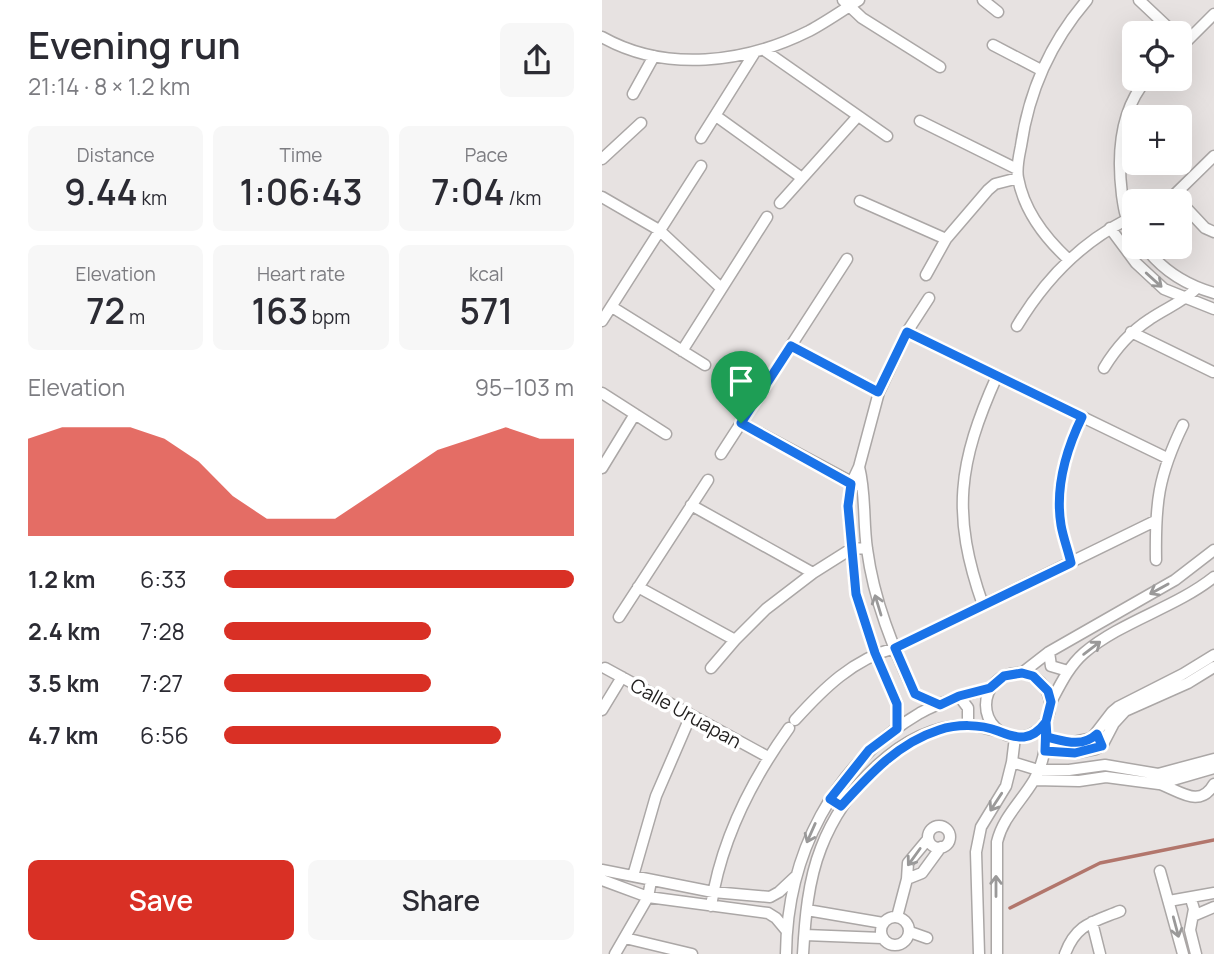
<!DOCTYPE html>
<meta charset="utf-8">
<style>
:root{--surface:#fff;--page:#f7f7f7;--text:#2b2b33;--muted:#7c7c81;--accent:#d93025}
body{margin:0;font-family:Manrope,sans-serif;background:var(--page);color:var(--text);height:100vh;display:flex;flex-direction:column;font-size:26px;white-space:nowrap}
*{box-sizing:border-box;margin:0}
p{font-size:23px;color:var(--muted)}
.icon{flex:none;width:38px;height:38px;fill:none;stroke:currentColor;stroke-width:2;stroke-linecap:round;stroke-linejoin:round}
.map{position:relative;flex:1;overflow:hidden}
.details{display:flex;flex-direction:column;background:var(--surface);width:602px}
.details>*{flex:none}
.fabs{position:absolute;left:520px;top:21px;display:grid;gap:14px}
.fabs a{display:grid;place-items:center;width:70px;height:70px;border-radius:10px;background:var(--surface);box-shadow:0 7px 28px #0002;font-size:35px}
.pin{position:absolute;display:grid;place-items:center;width:60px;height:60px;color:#fff;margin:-72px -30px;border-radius:50% 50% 50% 0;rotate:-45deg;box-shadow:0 0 7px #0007}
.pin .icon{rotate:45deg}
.round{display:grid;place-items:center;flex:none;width:74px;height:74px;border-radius:10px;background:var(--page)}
.summary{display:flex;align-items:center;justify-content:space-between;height:119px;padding:0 28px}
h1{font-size:38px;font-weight:600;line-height:52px}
.figures{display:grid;grid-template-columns:repeat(3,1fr);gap:10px;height:119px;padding:7px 28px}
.figures div{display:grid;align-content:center;border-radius:10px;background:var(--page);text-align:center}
.figures b{font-size:35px;font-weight:600}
.figures small{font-size:19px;font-weight:400}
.figures p{font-size:19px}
.chart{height:196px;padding:14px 28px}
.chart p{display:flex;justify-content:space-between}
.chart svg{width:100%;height:126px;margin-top:7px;fill:var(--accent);opacity:.7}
.cta{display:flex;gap:14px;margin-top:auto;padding:14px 28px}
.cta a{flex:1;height:80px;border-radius:10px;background:var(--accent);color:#fff;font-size:28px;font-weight:600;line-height:80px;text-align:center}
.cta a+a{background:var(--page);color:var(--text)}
ul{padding:0 28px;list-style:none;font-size:23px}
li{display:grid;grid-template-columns:112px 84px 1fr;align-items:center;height:52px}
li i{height:18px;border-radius:9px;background:var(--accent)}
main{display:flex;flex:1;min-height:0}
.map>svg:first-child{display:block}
</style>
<main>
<section class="details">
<div class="summary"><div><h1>Evening run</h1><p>21:14 · 8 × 1.2 km</p></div><a class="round"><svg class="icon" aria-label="share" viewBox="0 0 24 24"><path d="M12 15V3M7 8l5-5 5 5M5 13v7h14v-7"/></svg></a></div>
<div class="figures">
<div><p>Distance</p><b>9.44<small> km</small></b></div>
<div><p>Time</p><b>1:06:43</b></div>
<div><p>Pace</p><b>7:04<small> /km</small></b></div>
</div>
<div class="figures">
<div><p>Elevation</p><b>72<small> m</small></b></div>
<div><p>Heart rate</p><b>163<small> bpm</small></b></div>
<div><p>kcal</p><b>571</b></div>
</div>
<div class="chart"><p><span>Elevation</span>95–103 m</p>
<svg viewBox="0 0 160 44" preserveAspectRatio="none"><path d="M0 44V10L10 6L20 6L30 6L40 10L50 18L60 30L70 38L80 38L90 38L100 30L110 22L120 14L130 10L140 6L150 10L160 10V44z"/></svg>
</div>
<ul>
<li><b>1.2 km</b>6:33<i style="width:100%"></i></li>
<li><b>2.4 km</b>7:28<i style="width:59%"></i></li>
<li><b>3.5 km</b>7:27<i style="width:59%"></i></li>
<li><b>4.7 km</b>6:56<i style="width:79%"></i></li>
</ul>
<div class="cta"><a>Save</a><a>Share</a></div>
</section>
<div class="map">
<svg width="612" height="954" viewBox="0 0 612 954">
<rect width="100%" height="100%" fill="#e7e2e1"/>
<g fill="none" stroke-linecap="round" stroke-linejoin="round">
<path stroke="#b2766c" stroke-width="3.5" d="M408,908L498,863L612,840"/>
<g stroke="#aba7a6" stroke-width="13">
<path id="street" d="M241,0L260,18L338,67
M381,0L396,12
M537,0L572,33
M0,37C64,73 143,63 207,31C224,22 241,10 257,0
M391,45L439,70
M578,48L612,14
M162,50L285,136
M31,94L52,56
M114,116L200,178
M318,121L415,169
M99,138L153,52
M0,159L39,123
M573,196L603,228L612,232
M0,197L57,230L119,288
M258,201L344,239
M566,201L612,156
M178,203L256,116
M508,228L534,263L562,289L612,309
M532,231C523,219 522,209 520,195C515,155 517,111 545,79
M543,247C561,271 584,285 612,293
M467,260C443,238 422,211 416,178C414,168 417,156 419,146C427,90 448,43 485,0
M324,275L344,239L386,190L393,184L416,178
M10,307L103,365
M0,321L99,166
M415,326C442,281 477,244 524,220
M305,332L565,458
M529,332L611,372
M189,346L277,392
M80,351L165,217
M502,368C514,348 528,332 548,319C564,308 581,302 595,288
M0,393L64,434
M139,423L255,485
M119,454L245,259
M257,467C264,494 261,522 265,549C272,601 291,648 313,694L338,705
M0,468L33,414
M89,505L211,573
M554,560C553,504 556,476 581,425
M469,563C466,550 461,537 459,525C453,488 464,450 480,417
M36,587L133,640
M381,605C349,514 356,463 395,376
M17,617L106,480
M447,652L449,666L466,671
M3,668L166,757
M109,668L133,640L164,609L211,573L249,549L265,548
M384 705a32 32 0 1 1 64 0a32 32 0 1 1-64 0Z
M420,673L447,652L573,580L612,550
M357,696L366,708V725
M449,702C458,685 467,666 482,653C520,621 573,608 612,577
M0,710L20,677
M193,720C221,689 251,659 293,648L553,521
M295,729V703L273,653L254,594L246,506L249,484L257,467L277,392L305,332L327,298
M445,737L466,743L490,738L510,712L516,707L581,674L612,655
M443,751L473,753L494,749L500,746L512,723L523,711L586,683L612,667
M410,762L436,770H467L503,765L556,774L612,759
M432,780L477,781L504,777L557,784L612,768
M558,784C578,791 598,809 612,784
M326 837a11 11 0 1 1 22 0a11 11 0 1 1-22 0Z
M0,870L111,892L168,897L177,892L193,877
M558,871L581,954
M31,876L54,796L89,715
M305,879L320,873L339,847
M0,880L46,897L166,913L174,918L184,930
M589,899L592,909L588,930L594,954
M567,901L612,893
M109,906C119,840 149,781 187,728
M205,910L281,923
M591,916L612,907
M279 931a14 14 0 1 1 28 0a14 14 0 1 1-28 0Z
M295,917L305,879L306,863L326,839
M490,922L498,954
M308,932L325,938
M203,935L280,938
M23,938L90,954
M13,954L46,897L49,881
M184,954C185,855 231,764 318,713C340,701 365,694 389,688
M201,954C203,919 206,881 219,848C241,790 298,727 364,725C374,725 386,729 396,731
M377,954L374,852L379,827L404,786L410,762L413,737
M395,954V842C401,817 419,802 432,780C442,763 445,743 444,722
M463,954C474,924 491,922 518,911"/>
</g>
<use href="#street" stroke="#fff" stroke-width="10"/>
</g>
<defs><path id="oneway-shaft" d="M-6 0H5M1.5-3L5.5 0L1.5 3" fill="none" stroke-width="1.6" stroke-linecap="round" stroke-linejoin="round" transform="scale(1.75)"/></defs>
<g stroke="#9a9999">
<use href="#oneway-shaft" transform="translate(552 280) rotate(42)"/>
<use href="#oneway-shaft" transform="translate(557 589) rotate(151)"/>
<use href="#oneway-shaft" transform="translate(276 605) rotate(-107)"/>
<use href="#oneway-shaft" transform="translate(490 648) rotate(-37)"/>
<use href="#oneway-shaft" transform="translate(394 802) rotate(123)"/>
<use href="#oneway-shaft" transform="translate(209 833) rotate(114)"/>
<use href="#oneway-shaft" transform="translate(312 857) rotate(126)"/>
<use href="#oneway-shaft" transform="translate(394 886) rotate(-90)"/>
<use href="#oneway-shaft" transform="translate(574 927) rotate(75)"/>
</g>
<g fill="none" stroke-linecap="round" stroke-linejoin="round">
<g stroke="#fff" stroke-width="14">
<path id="route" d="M139,423L249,484L246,506L254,594L273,653L295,704V729L267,750L228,799L239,806C268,774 296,743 337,730C355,724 378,724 396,731C416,739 429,742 444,722L445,737C462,741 480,748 495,734L500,746L473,753L443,751L444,722L449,702L446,691L431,676L420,673L402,676L388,688L357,696L338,705L313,694L293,648L469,563C466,550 461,537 459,525C453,488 464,450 480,417L305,332L276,392L189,346L139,423"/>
</g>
<use href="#route" stroke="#1a73e8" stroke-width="9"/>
</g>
<g text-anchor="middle" stroke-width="7" stroke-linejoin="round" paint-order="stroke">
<g font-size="19" fill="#1f1d1c" stroke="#fff">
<text transform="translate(84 713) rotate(29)" y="7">Calle Uruapan</text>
</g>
</g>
</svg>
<div class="fabs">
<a><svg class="icon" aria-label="locate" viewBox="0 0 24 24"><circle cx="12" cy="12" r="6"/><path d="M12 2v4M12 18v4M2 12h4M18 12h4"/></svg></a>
<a>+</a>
<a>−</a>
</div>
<div class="pin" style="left:139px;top:423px;background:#1e9e55"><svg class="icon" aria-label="arrive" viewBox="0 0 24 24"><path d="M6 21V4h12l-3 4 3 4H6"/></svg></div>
</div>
</main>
